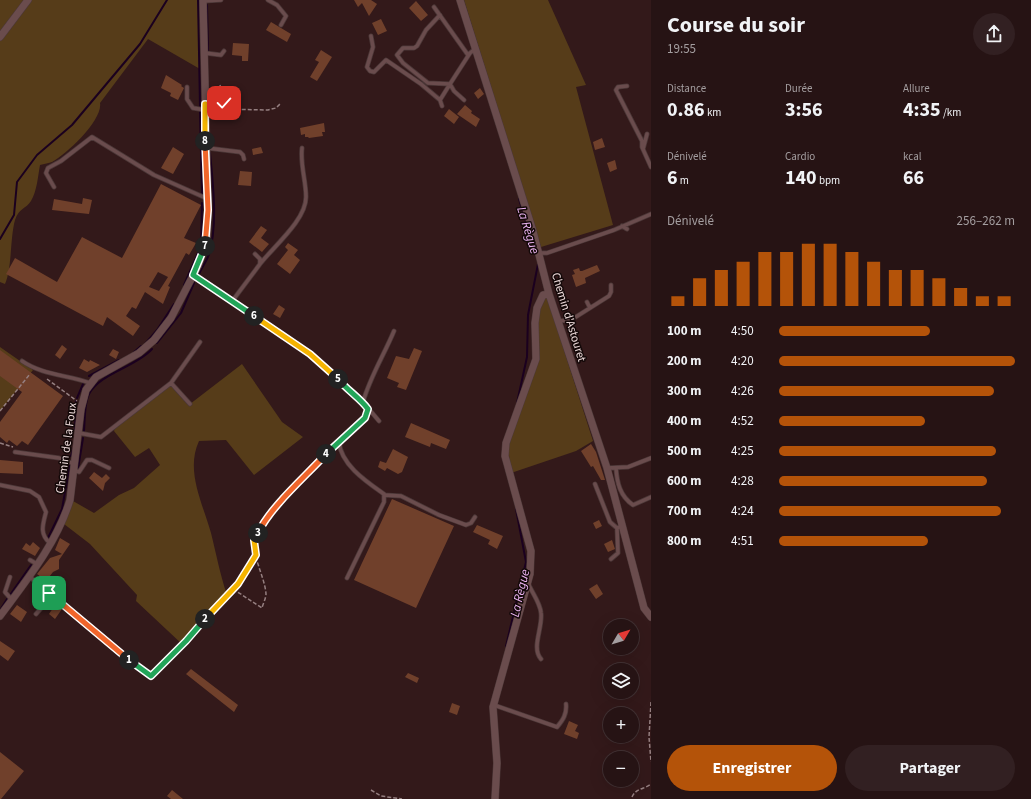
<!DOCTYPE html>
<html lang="fr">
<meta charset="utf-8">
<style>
:root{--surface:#261314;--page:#322022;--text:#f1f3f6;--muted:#a49ea0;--line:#423234;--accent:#b45309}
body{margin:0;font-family:"Source Sans 3",sans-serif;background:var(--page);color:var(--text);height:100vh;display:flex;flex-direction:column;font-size:15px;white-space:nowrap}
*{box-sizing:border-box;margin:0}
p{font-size:13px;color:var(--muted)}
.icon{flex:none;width:22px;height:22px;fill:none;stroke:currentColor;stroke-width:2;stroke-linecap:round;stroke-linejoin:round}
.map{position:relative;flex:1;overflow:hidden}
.side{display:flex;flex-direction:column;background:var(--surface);width:380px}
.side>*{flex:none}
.needle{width:26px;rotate:52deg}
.tools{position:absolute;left:603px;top:619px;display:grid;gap:8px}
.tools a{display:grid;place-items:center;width:36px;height:36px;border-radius:50%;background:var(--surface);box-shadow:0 4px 16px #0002,0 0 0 1px var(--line);font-size:20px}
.pin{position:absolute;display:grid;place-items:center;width:34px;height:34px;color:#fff;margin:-17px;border-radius:8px;box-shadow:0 2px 6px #0006}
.km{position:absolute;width:20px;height:20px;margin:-10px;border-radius:50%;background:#222;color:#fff;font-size:11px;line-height:20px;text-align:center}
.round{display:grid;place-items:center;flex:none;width:42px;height:42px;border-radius:21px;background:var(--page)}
.head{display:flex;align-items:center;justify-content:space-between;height:68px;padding:0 16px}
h1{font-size:22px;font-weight:700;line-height:30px}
.figures{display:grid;grid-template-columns:repeat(3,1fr);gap:6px;height:68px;padding:4px 16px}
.figures div{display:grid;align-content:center}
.figures b{font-size:20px;font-weight:700}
.figures small{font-size:11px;font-weight:400}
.figures p{font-size:11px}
.chart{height:112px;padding:8px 16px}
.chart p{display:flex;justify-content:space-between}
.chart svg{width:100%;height:72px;margin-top:4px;stroke:var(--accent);stroke-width:6}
.action{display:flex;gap:8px;margin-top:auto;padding:8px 16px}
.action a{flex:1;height:46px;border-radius:24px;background:var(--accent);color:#fff;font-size:16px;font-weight:700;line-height:46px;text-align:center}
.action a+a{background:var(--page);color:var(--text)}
ul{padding:0 16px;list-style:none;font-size:13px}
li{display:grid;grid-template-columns:64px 48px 1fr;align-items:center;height:30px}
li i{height:10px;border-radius:5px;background:var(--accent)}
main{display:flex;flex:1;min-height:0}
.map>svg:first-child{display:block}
</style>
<main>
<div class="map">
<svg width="651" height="799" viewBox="0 0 651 799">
<rect width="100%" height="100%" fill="#33191a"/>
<path fill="#563c19" d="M0,0H199L200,69L148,39L100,103C103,120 67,154 52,162C49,163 44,164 40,165C38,176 37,191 31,201C26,209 19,208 15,220C10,238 12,269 5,284L0,282Z
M464,0H548L586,85L576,87L613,225L541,247Z
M547,297L593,441L576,451L511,473L508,447L539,358L538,324L539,309L542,301Z
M0,347L33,370L0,411Z
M242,364L282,422L303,437L254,475L226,440L199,441C185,471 203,504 211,533C216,553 220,574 227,595L183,645L136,601L137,595L90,544L64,524L73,501L94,513L119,495L134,488L160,465L149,448L135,457L114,431L117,423L171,383L190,404Z"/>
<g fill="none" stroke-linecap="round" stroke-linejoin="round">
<path stroke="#1b001f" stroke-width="2" d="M198,0L200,106
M207,5L208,51
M200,112L202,194
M519,199L531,238
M0,239L14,215L17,182L37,155L72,125L140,44L167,0
M199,274C202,267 207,261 209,254C218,225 213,184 210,153
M184,285L201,246L202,203
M157,343L181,313L194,283
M145,344L157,330L174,304
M134,352L141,346
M89,376L119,360
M77,398L83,384
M517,403L527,357L528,315L538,264
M75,429L76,401
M84,431C85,420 84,404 89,394C100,373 136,367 152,349
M71,456L73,449
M78,469L83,438
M48,538L62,509L70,464
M10,595L31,565
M0,610L7,599
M506,646L526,562L516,509"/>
</g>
<path fill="#70402b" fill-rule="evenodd" d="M354,0H371L377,4L369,16L362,3L358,7Z
M416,1L428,15L421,21L409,8Z
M381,19L387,31L378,35L372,23Z
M271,22L291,34L287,42L266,30Z
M233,43L249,44L248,61H242V56L232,55Z
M321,50L332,57L317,81L310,77L319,62L315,60Z
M166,75L182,85L181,86L184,88L178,100L170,96L171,93L161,88Z
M480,88L484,94L478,99L474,93Z
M465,105L472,111L471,113L480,119L476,127L457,114Z
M449,109L459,117L454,124L444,116Z
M324,123L325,132H322L323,136L309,138L308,137H305V134L301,135L300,128Z
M602,138L605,147L595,150L593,142Z
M173,147L184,154L173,174L161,168Z
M261,147L263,153L253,155L252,149Z
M615,160L617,169L610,172L607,163Z
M240,171L252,172L251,186L238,185Z
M161,184L201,205L184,238L196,243L189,255L186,253L168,286L170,287L163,304L145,292L136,309L132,307L126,316L140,326L133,336L107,317L103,326L6,274L15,258L57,282L82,237L122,258ZM158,272L168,277L159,291L149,287Z
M83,198L92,200L89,214L52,210L54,199L82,204Z
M261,226L267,230L261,238L269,244L262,252L249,242Z
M288,243L298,250L294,255L300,260L290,274L277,264L288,250L285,247Z
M597,265L600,271L585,278L586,283L576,287L572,275L575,274L573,270L579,268L580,271H582Z
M279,305L285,309L280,318L273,314Z
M62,345L67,349L60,359L55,355Z
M414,348L422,351L406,390L397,387L399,383L387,378L396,356L409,359Z
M113,349L119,352L116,359L109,355Z
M0,350L63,396L28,445L22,441L17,446L9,440L7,443L0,437V422L22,392L0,376Z
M84,359L89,362L90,360L100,365L87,372L79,368Z
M411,423L450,440L446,449L431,443L430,447L405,437Z
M591,444L596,452L605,480H601L593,466L591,467L581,451Z
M393,449L408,457L402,472L398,474L387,468L385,471L378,467L380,461L386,463Z
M0,460L23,462V474L0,473Z
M94,472L102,478L106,474L110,478L105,483L103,491L89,478Z
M392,499L454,526L416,608L354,580Z
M599,520L602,526L596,529L593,523Z
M477,525L503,536L497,549L488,544L490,540L473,532Z
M60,538L70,544L59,560V569L53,572L46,581L37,574L50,558L62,554L55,550Z
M612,540L615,549L608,552L604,544Z
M33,542L40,548L35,556L22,549L26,543L30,546Z
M597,584L603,594L596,599L589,589Z
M40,589L46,595L40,601L34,597Z
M17,605L27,612L21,622L10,614Z
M55,605L62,609L55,619L49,614Z
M0,641L15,651L8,661L0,655Z
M191,669L238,705L234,712L186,674Z
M408,673L419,678L417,683L405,677Z
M452,703L460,706L457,715L449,712Z
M569,721L578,725L575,731L579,733L577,739L564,734Z
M0,752L24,771L1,799H0Z
M172,790L183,799H171L167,796Z"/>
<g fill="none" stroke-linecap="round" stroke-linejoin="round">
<g stroke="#4c3838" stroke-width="5">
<path id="lane" d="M268,0L277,5L286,16L281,25
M203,1L221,0
M434,7L468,55
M440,15L426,30L417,46L414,48H403L397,55L403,63L428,83L450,84L440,100L442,106
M371,36L373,47L367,67L370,71L374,72L386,60L421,84L440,100
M205,53L221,55L224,51
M627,86L618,87L616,90L642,141V147L651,167
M187,87V99L193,108L205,110
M464,100L454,91L450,84L470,53L475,49
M207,148L240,152L243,155L244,159
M643,149L647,134
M54,187L46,173L48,168L61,161L92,137L154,175L208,199
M622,226L627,229
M539,253H547L614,230L651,214
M260,264C274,246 306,220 306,197C306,180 300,165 302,148
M193,275L220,291L310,354L330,371L355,398L363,402L379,421
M233,300L260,264V259L255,254
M587,302L590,308
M558,321L571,320L609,296L611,292V285
M22,361C42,375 68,375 90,383
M171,383L200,342
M363,402C370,377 384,355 394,331
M79,433L101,437L171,383L190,404
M15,452L59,458L74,464
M607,468L628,467L651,458
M616,468C617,483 620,496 633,505L651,497
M74,470L79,472L87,460H92L109,468
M595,484L610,522L617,528L622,526
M0,485L30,491L39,497L46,512C43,524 39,534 50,543
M384,495L401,496L439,515L466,525L471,523L475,517
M611,559L618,553L617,528
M30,560L37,564
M29,576L52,596L36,614
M10,577L5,592L12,600
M347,578L384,502V494C367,482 341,465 339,442L365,418L368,409
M528,583C532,593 540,602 541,613C543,627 531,648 541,659
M494,705L557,727C563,720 567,714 566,704"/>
</g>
<g stroke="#4c3838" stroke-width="8">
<path id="street" d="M460,0L533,231L549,294L607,468L644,608L651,617
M0,37L28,0
M0,616C26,581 57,543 70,500L81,409L86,390L96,377L139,353L154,340L171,318L198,266L204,249L207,237L208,210L203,0
M495,799L497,763L493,707L530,574L531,551L505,456L506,443L536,359L535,323L537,308L543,295L549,294"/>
</g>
<path stroke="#957f80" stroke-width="1.5" stroke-dasharray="4 2" stroke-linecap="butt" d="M220,85L225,109
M212,107L219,109L268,110L276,108L281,103
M47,379L77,401
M0,411L30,374
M0,443L13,447
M233,589L262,608C263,604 266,598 266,594C265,577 251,555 255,539C258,522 319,459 335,446
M56,599L143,671L151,676L187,641L225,596L238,584L256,555
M651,702L649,737L651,762
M371,790L381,796L402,799
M632,797C636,788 645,789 651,784"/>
<use href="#lane" stroke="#6a4c4d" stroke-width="3.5"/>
<use href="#street" stroke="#6a4c4d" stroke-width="7"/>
</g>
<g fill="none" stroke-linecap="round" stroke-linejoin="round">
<g stroke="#fff" stroke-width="8">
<path id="split-1" d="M49,593L129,660"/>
</g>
<g stroke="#fff" stroke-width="8">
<path id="split-2" d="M129,660L151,676L186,641L205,619"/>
</g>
<g stroke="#fff" stroke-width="8">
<path id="split-3" d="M205,619L238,584L256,555L254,540L258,533"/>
</g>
<g stroke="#fff" stroke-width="8">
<path id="split-4" d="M258,533C271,506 305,477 326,454"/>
</g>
<g stroke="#fff" stroke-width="8">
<path id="split-5" d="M326,454L365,418L368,409C360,398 347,390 338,379"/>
</g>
<g stroke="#fff" stroke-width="8">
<path id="split-6" d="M254,316L310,354L338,379"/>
</g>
<g stroke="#fff" stroke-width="8">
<path id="split-7" d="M205,246L193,275L254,316"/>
</g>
<g stroke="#fff" stroke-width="8">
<path id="split-8" d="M205,246L208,210L205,141"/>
</g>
<g stroke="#fff" stroke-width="8">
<path id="split-9" d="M205,141V104L225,109L224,103"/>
</g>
<use href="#split-1" stroke="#f0652b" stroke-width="5"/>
<use href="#split-2" stroke="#22a559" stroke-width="5"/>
<use href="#split-3" stroke="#f5b400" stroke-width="5"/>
<use href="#split-4" stroke="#f0652b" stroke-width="5"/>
<use href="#split-5" stroke="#22a559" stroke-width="5"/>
<use href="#split-6" stroke="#f5b400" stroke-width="5"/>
<use href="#split-7" stroke="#22a559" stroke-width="5"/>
<use href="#split-8" stroke="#f0652b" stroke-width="5"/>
<use href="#split-9" stroke="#f5b400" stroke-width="5"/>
</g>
<g text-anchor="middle" stroke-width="3" stroke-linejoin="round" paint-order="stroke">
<g font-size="12" fill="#eedbdb" stroke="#130808">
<text transform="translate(569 317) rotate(73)" y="4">Chemin d'Astouret</text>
<text transform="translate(66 448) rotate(-82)" y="4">Chemin de la Foux</text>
</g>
<g font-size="13" font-style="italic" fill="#ecb4f2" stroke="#130808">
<text transform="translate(529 230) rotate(73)" y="5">La Règue</text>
<text transform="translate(519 593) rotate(-77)" y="5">La Règue</text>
</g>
</g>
</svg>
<div class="tools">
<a><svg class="needle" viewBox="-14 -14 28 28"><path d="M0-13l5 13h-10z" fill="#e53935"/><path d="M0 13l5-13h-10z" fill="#a49ea0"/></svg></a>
<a><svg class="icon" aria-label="layers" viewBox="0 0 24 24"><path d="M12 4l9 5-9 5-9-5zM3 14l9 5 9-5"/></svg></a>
<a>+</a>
<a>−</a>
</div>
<div class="pin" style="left:49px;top:593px;background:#1e9e55"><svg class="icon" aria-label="arrive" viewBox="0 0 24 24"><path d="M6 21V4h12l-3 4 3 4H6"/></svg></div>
<div class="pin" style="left:224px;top:103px;background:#d93025"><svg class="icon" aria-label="check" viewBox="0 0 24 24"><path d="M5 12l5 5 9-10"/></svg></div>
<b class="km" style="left:129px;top:660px">1</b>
<b class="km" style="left:205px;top:619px">2</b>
<b class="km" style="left:258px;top:533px">3</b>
<b class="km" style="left:326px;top:454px">4</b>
<b class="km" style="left:338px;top:379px">5</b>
<b class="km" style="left:254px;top:316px">6</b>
<b class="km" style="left:205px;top:246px">7</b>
<b class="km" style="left:205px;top:141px">8</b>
</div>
<section class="side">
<div class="head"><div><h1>Course du soir</h1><p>19:55</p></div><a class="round"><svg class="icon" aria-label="share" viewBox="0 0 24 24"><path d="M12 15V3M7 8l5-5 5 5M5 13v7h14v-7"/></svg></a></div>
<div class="figures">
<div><p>Distance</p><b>0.86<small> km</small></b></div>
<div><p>Durée</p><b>3:56</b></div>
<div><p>Allure</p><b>4:35<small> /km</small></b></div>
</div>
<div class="figures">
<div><p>Dénivelé</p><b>6<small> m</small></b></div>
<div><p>Cardio</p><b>140<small> bpm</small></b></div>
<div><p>kcal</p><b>66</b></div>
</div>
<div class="chart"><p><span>Dénivelé</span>256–262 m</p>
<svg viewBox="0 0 160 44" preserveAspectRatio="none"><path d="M5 44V38M15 44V27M25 44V22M35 44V17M45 44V11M55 44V11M65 44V6M75 44V6M85 44V11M95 44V17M105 44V22M115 44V22M125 44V27M135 44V33M145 44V38M155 44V38"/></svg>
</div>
<ul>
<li><b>100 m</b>4:50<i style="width:64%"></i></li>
<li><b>200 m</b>4:20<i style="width:100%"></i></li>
<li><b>300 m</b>4:26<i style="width:91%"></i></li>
<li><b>400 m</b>4:52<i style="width:62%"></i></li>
<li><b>500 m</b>4:25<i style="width:92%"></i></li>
<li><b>600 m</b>4:28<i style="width:88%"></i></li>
<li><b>700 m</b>4:24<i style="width:94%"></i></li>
<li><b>800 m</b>4:51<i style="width:63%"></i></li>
</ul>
<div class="action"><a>Enregistrer</a><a>Partager</a></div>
</section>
</main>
